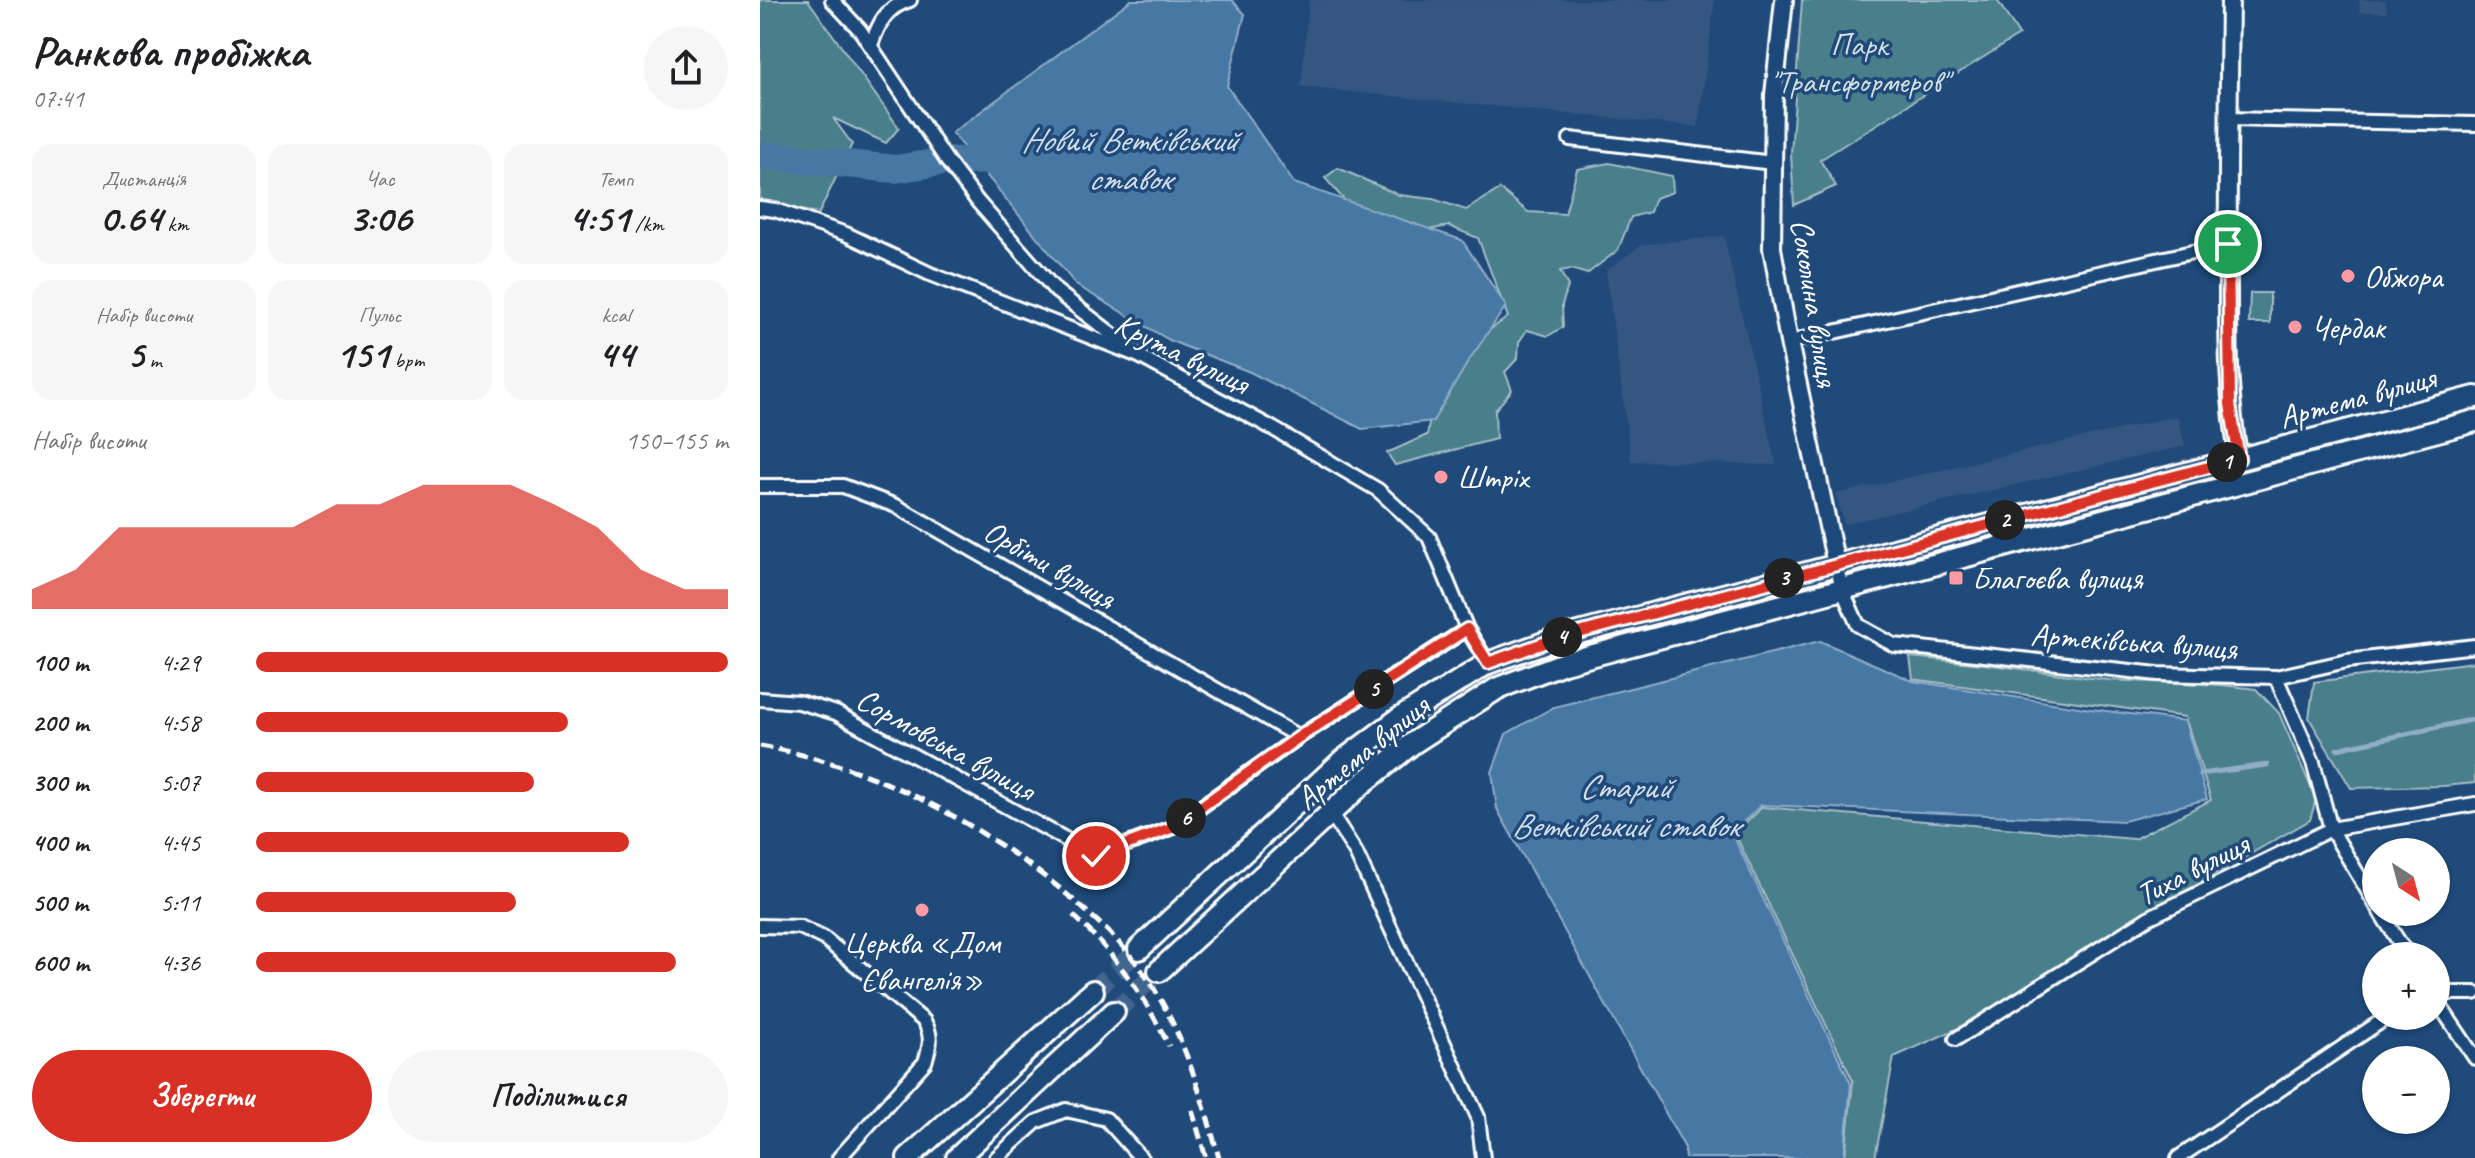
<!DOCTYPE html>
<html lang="uk">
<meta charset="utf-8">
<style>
:root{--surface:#fff;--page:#f6f6f6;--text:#202124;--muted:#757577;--accent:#d93025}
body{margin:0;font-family:Caveat,sans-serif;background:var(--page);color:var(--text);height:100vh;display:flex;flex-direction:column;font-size:30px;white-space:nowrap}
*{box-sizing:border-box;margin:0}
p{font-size:26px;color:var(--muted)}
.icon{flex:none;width:44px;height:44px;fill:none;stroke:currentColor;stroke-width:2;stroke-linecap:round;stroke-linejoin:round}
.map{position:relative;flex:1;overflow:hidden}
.drawer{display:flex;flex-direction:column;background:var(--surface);width:760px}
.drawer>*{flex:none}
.needle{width:52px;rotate:144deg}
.controls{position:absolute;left:1602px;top:838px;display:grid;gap:16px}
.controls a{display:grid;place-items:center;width:88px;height:88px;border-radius:50%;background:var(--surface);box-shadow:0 2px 6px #0004;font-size:40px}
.pin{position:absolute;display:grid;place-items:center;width:68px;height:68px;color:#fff;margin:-34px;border:4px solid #fff;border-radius:50%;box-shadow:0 2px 8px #0007}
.km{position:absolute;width:40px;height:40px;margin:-20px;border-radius:50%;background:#222;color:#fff;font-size:22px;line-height:40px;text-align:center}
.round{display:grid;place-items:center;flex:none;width:84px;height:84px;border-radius:42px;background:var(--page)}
.head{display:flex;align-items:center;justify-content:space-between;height:136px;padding:0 32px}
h1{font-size:44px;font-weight:600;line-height:60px}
.stats{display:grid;grid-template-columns:repeat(3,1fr);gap:12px;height:136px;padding:8px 32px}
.stats div{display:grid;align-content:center;border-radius:20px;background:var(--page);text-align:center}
.stats b{font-size:40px;font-weight:600}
.stats small{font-size:22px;font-weight:400}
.stats p{font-size:22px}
.chart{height:224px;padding:16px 32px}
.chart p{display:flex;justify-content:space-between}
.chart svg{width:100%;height:144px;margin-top:8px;fill:var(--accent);opacity:.7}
.button{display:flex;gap:16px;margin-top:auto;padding:16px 32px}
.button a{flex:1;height:92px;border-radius:48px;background:var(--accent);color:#fff;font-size:32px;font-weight:600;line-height:92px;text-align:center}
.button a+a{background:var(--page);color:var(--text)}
ul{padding:0 32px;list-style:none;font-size:26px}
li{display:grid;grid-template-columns:128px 96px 1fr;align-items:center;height:60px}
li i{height:20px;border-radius:10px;background:var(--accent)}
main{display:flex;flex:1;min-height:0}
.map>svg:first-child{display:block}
</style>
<main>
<section class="drawer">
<div class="head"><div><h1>Ранкова пробіжка</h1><p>07:41</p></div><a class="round"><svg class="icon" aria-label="share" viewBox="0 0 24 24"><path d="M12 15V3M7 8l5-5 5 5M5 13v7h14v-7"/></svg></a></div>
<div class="stats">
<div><p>Дистанція</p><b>0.64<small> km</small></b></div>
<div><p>Час</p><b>3:06</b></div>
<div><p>Темп</p><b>4:51<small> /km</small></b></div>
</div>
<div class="stats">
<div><p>Набір висоти</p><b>5<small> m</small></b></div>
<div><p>Пульс</p><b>151<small> bpm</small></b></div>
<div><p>kcal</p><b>44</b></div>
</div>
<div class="chart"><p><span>Набір висоти</span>150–155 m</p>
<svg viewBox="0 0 160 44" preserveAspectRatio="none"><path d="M0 44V38L10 32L20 19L30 19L40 19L50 19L60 19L70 12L80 12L90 6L100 6L110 6L120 12L130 19L140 32L150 38L160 38V44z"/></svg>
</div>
<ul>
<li><b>100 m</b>4:29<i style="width:100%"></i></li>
<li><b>200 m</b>4:58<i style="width:66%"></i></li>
<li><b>300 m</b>5:07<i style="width:59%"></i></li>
<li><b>400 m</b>4:45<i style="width:79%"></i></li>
<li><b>500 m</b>5:11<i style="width:55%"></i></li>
<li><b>600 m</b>4:36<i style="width:89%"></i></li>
</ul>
<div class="button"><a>Зберегти</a><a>Поділитися</a></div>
</section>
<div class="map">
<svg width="1715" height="1158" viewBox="0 0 1715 1158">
<rect width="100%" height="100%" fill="#1f4a7a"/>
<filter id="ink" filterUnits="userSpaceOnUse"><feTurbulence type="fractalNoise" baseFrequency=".0125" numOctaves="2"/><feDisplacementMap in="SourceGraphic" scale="16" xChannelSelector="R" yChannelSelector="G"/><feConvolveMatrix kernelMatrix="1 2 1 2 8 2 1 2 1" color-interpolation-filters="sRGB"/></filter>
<g filter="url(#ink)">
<path fill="#365681" d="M549,0H955L938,127L541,87Z
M1599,0H1626L1627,12H1600Z
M964,236L1016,465L871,461L846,271L881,245Z
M1417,416L1425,446L1084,524L1076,494Z"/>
<path fill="#4a7e8b" stroke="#a4bec5" stroke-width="2" d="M0,0H48L139,128L126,143L73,118L92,144L59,213L0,204Z
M1042,0H1237L1259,35L1060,160L1076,186L1034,205L1031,154Z
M849,163L912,176L913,192L895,198L890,212L871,217L858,250L827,274L811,269L800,271L808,286L802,305L803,327L788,336L767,330L759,342L758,358L745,372L752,390L735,410L736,439L635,465L627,453L667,435L673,401L710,344L748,317L718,238L689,226L651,233L612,221L584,200L565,178L578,168L639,195L673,199L706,210L740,189L768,212L805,214L817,169Z
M1490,293H1510V323H1489Z
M1150,657L1223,664L1348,680L1462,685L1496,689L1519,713L1556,799L1550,820L1387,913L1212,1022L1134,1057L1115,1158H1085L1093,1081L975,834L1002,807L1374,839L1451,800L1425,717L1153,679Z
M1715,662V783L1683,786L1591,788L1549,718L1554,682Z"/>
<path fill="#4778a4" stroke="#91aec8" stroke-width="2" d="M371,0H472L485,14L467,86L534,183L702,240L746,306L708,362L673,421L602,429L490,372L411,341L316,285L192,133Z
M1060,641L1153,681L1331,709L1425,721L1447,799L1364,821L1001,805L972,833L1091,1084L1084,1158H925V1148L737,809L732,772L746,734L794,707Z"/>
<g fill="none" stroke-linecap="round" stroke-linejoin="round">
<path stroke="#91aec8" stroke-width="5" d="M1577,749L1715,719
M1440,774L1507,765"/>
<path stroke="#4778a4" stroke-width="28" d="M0,155L135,169L187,161L253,160"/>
<path stroke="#41658e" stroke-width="20" stroke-dasharray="20 10" stroke-linecap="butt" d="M333,991L379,949
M354,1012L399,971"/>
<g stroke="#fff" stroke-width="18">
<path id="minor" d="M72,0L100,30L187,161L218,202L296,291L366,345
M111,45C119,23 126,7 150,0
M1467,119L1715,124
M810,139L1013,163
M0,208L15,210L86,234L170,274L379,356L512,428L618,490L669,537L707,629L728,663
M1029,342L1468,244
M0,486H83L136,506L539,737
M1076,564L1082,589L1098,625L1134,645L1398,674L1516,677L1587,661L1715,646
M1516,677L1553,762L1571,829L1616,905
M0,699L39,702L76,713L336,856L411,828L539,737L707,629
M571,813L596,853L718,1117L723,1158
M1620,912L1648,956
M0,926L40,927L65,939L164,1021C173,1036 170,1046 165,1062L79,1158
M1676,993H1715
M1676,1000L1715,1058
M1196,1039L1388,918L1571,829L1715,804
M236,1158L276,1122L306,1110L346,1119L381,1158
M1418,1158L1629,1016"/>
</g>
<g stroke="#fff" stroke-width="22">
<path id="tertiary" d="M1024,0L1014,95L1012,248L1029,342L1076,564
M1470,0C1469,90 1467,180 1468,270C1468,333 1467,396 1479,459"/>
</g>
<g stroke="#fff" stroke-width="26">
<path id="primary" d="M379,949L581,762L637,720L728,663L792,640L1715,397
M399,971L602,784L653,743L738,688L804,663L1715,421
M148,1158L333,991
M197,1158L354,1012"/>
</g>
<use href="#minor" stroke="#1f4a7a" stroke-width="12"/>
<use href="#tertiary" stroke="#1f4a7a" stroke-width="16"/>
<use href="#primary" stroke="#1f4a7a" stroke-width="20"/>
<path stroke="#fff" stroke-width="5" stroke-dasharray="12 6" stroke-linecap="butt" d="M0,746C113,765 215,820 303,891C331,915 359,939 380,968C421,1023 441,1094 459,1158
M313,915C355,954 384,995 409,1046
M432,1110L446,1158"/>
</g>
</g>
<g fill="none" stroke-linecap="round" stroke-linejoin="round" filter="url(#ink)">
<g stroke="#fff" stroke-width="16">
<path id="route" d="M336,856L411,828L539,737L707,629L728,663L792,640L1479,459L1470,404L1468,244"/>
</g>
<use href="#route" stroke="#d93025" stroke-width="10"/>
</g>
<g fill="#ff9aa2" stroke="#1f4a7a" stroke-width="3">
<circle cx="1588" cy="276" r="8"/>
<circle cx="1535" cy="327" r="8"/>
<circle cx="681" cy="477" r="8"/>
<rect x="1188" y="570" width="16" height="16" rx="4"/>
<circle cx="162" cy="910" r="8"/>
</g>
<g text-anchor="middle" stroke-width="7" stroke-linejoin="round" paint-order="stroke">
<g font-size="32" fill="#d2dfe2" stroke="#1f4a7a">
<text x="1099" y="55">Парк<tspan x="1099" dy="37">"Трансформеров"</tspan></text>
</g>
<g font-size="32" fill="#fff" stroke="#1f4a7a" text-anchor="start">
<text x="1604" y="287">Обжора</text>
<text x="1551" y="338">Чердак</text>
<text x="697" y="488">Штріх</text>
<text x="1212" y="589">Благоєва вулиця</text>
<text x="162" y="953" text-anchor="middle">Церква «Дом<tspan x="162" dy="37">Євангелія»</tspan></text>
</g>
<g font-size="32" fill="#fff" stroke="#1f4a7a">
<text transform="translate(1055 303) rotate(81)" y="11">Соколина вулиця</text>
<text transform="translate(422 353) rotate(26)" y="11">Крута вулиця</text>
<text transform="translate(1597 397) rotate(-15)" y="11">Артема вулиця</text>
<text transform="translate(290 564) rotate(30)" y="11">Орбіти вулиця</text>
<text transform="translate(1374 641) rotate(4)" y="11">Артеківська вулиця</text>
<text transform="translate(186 744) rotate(29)" y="11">Сормовська вулиця</text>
<text transform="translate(602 752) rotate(-39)" y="11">Артема вулиця</text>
<text transform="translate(1432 869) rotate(-27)" y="11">Тиха вулиця</text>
</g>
<g font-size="34" font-style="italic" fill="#d1dde8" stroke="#1f4a7a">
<text x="369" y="151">Новий Ветківський<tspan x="369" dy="39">ставок</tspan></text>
<text x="865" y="798">Старий<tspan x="865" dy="39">Ветківський ставок</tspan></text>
</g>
</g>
</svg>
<div class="controls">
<a><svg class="needle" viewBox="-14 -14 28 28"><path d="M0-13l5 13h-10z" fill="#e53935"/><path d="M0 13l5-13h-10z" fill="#757577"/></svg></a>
<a>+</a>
<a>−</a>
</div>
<div class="pin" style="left:1468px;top:244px;background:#1e9e55"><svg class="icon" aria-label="arrive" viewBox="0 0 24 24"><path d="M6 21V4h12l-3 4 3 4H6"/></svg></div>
<div class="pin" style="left:336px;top:856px;background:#d93025"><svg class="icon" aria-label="check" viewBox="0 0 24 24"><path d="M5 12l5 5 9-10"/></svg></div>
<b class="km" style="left:1467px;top:462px">1</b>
<b class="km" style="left:1245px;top:520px">2</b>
<b class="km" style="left:1024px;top:578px">3</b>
<b class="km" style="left:802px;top:637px">4</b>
<b class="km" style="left:614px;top:689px">5</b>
<b class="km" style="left:426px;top:818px">6</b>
</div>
</main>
